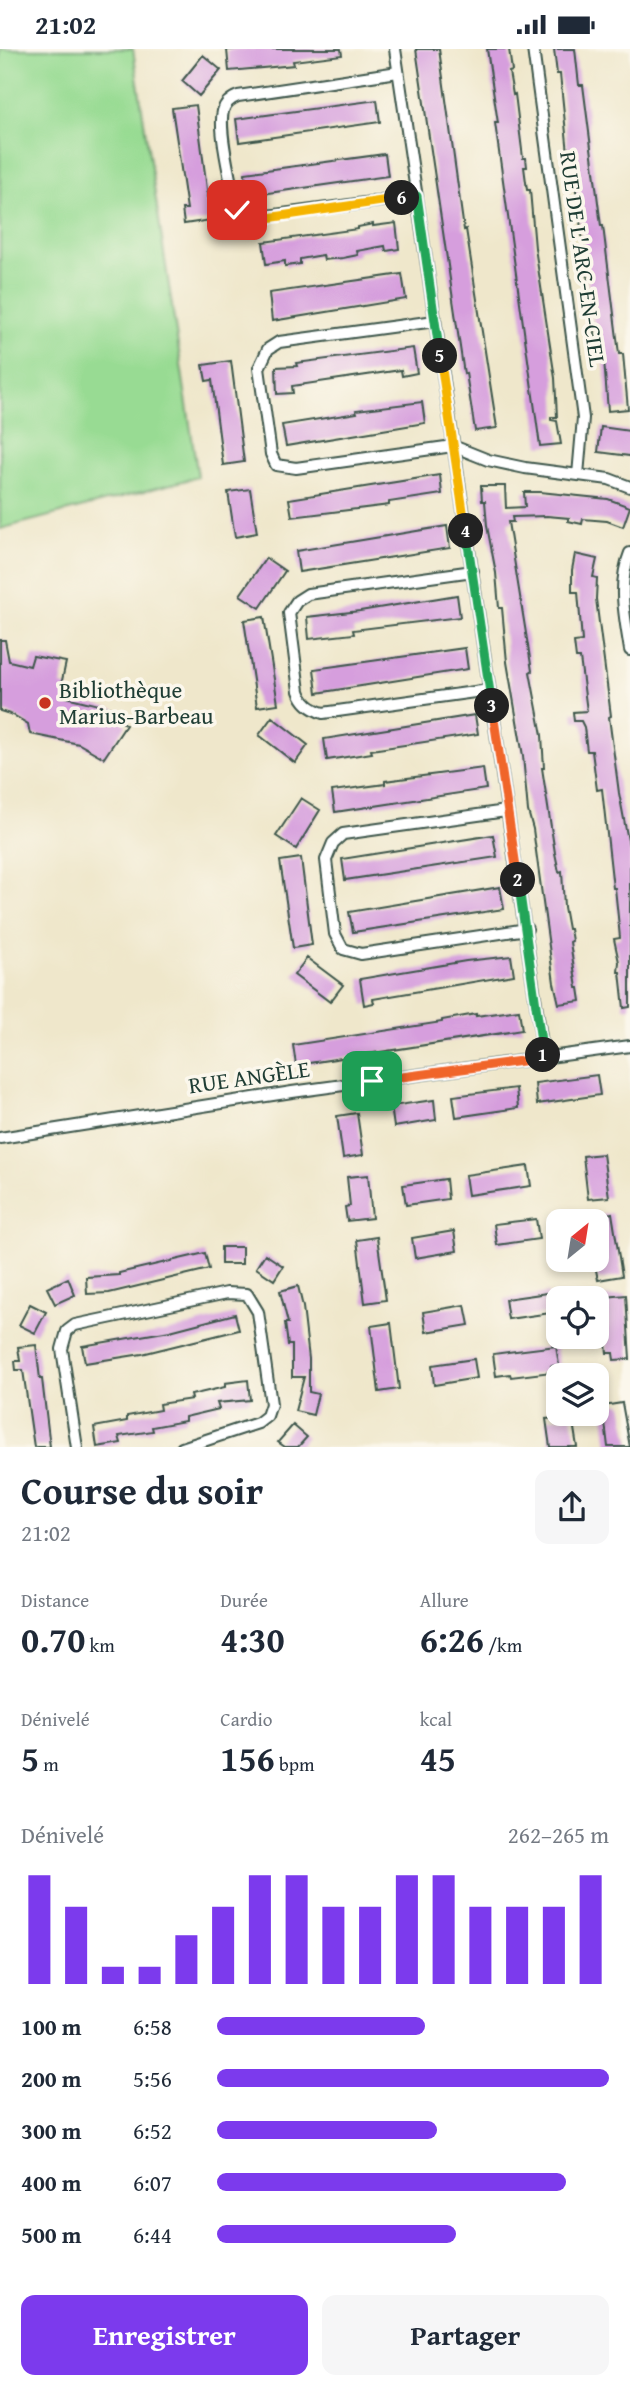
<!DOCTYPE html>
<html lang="fr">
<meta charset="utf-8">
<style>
:root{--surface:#fff;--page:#f6f6f7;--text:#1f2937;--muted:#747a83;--accent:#7c3aed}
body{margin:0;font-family:"Gentium Book Plus",serif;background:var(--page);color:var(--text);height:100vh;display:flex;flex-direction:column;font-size:26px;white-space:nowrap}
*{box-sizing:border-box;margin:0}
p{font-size:23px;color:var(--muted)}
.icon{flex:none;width:38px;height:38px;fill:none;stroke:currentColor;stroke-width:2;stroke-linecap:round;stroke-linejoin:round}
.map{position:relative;height:1398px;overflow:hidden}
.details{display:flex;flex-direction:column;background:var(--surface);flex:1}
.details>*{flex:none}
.needle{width:46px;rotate:30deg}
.fabs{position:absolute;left:546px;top:1160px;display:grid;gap:14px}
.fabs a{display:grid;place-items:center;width:63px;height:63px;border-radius:14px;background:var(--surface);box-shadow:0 4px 10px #0003;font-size:35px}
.pin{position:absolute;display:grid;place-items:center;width:60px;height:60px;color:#fff;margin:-30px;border-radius:14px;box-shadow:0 4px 10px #0006}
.km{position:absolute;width:35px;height:35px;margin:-18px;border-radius:50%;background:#222;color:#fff;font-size:19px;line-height:35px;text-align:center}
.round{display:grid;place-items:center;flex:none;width:74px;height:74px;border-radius:14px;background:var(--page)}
.head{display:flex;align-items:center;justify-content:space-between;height:119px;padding:0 21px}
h1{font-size:38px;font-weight:800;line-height:52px}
.metrics{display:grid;grid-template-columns:repeat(3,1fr);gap:10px;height:119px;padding:7px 21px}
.metrics div{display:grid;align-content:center}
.metrics b{font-size:35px;font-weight:800}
.metrics small{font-size:19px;font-weight:400}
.metrics p{font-size:19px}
.chart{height:196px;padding:14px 21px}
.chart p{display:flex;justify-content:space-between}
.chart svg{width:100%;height:126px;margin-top:7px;stroke:var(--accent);stroke-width:6}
.button{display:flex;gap:14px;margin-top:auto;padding:14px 21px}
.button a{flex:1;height:80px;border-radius:14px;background:var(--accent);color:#fff;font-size:28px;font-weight:800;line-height:80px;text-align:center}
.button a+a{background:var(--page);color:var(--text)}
ul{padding:0 21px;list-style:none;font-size:23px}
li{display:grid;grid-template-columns:112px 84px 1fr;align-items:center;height:52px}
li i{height:18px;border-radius:9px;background:var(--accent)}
.status{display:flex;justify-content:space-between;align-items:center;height:49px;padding:0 35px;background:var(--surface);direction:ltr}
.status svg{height:19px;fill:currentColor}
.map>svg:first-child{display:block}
</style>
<div class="status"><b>21:02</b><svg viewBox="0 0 49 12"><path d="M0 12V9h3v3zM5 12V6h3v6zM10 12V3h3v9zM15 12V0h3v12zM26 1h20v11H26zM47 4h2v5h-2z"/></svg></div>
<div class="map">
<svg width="630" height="1399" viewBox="0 0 630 1399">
<rect width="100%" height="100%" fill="#fbf7ec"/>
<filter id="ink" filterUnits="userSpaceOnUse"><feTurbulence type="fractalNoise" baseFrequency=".0143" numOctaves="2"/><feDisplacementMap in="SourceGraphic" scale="14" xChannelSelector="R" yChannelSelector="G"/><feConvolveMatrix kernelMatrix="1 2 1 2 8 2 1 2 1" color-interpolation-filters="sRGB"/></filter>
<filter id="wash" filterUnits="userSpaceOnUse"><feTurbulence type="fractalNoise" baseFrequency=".00686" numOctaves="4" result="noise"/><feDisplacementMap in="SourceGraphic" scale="28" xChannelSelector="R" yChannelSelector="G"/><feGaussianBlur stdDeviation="1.57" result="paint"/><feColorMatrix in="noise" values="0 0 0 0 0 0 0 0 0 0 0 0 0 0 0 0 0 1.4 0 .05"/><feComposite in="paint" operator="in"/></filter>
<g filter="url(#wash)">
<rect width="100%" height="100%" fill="#efe7cb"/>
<path fill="#98db93" stroke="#5c8c64" stroke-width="2" d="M0,0H133L198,428L0,480Z"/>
<g id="blocks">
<path fill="#d69edd" d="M238,0H341L342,6L293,12L294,16L229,22L227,1Z
M416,0H439L464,181L466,180L497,379L475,382L466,324L464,325Z
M487,0H509L512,22L509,23L513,46L515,45L523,109H526L527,118H524L527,141H530L535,199L555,329L557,368H551V371L557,372L561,395L540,397L495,74H498Z
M554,0H575L579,36H583L601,177H603L619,305H623L628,360L608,362L603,298L597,299L571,104H568L560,25H557Z
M203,6L221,21L199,47L182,32Z
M377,51L380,73L239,93L236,70Z
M196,56L211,171L184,175L182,160H187L172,59Z
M385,105L388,127L247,147L245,124Z
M396,174L399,200L386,202L385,197L357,202L358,206L343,209L324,211L323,206L300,210V215L285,217V212L266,215L263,193L358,180V178L373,175V177Z
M402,225L406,250L272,272L269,244Z
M413,299L417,324L402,327L401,321L292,337L293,344L277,345L276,318L297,317L296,314Z
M231,312L244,413L223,416L212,331L206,332L203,316Z
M422,353L425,374L286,397L282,376L357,364L356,361Z
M601,378L630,382V407L598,403Z
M440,426L442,445L389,453V456L292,468L289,450Z
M481,437H505L506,459L525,458L524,443H540L608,450L630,458L623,478L607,472L583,470L582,475L568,472L569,469L547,467L512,468L513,473H508L529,603L532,622L530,623L542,686L544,719H542L555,804L559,823L562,822L564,858L568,880H570L572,892L570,893L577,939H579L581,952L559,955L554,934L533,780L528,762L523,707L507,613L502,559H499L496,524L487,477L485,452H482Z
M250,440L257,484L235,488L228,443Z
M447,477L450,499L299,523L296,502Z
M575,505L597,510L593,528L597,529L596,550L611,667L609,668L619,744L630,802V958L624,959L620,923H618L619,913L614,890L620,889L618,868L615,839H613L602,740L597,741L592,702H587L584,678L581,672H574L573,663L587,662L580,609H576L574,593L582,592L578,543H572V521Z
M266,509L285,522L260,559L240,546Z
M457,546L460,568L353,581L354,585L309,590L307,568L360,562Z
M264,568L278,655L257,658L244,571Z
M0,591H5L9,612L30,617L33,607L66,613L61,636L68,638L66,648L115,660L112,666L126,676L104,709L79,695L30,685L28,675L13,666L0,662Z
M465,599L468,620L317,644L314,620Z
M475,666L478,685L371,701L372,704L327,711L324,690Z
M272,668L308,696L295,714L259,686Z
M483,719L486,740L335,763L332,742L385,735V732Z
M301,749L320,761L296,800L276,787Z
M493,786L497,808L345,831L342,810Z
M301,809L312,896L293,899L280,812Z
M500,838L504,860L353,883L349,863Z
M511,907L514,926L373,950L374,954L364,956L360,930L466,912Z
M307,909L343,936L330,953L294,926Z
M519,961L522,981L296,1016L293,996L442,973V971L476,965V967Z
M597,1026L600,1046L537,1055L535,1034Z
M516,1039L518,1059L456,1068L453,1047Z
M434,1051L436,1071L394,1078L391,1057Z
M357,1064L363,1106L343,1109L337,1067Z
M603,1105L609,1148L588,1150L583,1107Z
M528,1117L531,1137L468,1146L465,1126Z
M368,1126L372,1169L347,1172L345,1158L350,1157L347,1128Z
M446,1130L448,1150L406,1156L403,1136Z
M612,1164L622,1227L598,1231L595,1216L599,1215L597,1167Z
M536,1170L539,1190L497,1196L494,1175Z
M454,1182L457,1202L415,1209L412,1189Z
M377,1188L386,1251L365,1254L357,1191Z
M221,1198H242V1215H221Z
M205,1204L209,1220L109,1244L87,1245L86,1228L119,1226V1224Z
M265,1205L283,1217L274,1231L256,1219Z
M68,1229L75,1246L55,1255L47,1239Z
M298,1237L303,1258L309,1310V1343L318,1345L313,1366L295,1362L304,1328H292V1296H288L285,1274H288L280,1242Z
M548,1244L551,1264L508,1270L505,1250Z
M626,1246L630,1310L614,1311L613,1304H607L604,1278H608L605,1248Z
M30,1255L46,1263L35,1284L19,1276Z
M465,1256L469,1276L426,1283L423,1263Z
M235,1265L239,1281L142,1305L85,1314L82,1297L170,1282Z
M391,1274L399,1340L379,1343L371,1277Z
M36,1296L40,1330H42L50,1398H34L23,1321H16L15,1312H20L18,1298Z
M556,1297L559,1316L551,1317L552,1323L511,1328L510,1325L496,1327L493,1305Z
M474,1310L477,1329L434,1336L432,1316Z
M248,1331L250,1351L217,1354L219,1360L185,1368V1372L152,1378L153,1382L119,1387L121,1394L97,1398L94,1378L127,1372V1367L160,1361L159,1355L192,1350L191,1346L225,1338V1334Z
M622,1354L630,1398H608L603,1357Z
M572,1367L577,1398H550L546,1370Z
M293,1376L307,1388L298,1398H285L278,1393Z"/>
</g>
</g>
<g filter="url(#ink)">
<use href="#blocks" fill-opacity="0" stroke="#3e564b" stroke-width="2"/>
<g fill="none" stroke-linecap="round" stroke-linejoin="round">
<g stroke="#3e564b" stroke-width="14">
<path id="street" d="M395,0L544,1009
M533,0L583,369L578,426
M398,23L238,47C230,50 225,54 223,62C218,81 231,133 235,154L238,165L245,170L417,147
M435,272L279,293L268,300L259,319L271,405L276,416L296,419L453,397L488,411L525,419L609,430L630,438
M630,504C617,536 625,568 630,601
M473,522L308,545L297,552L289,564L299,642C303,654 311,660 323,664L489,641
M506,762L343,785L333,794L326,811L335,885L343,900L361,905L527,880
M0,1089L292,1043L630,997
M77,1399L62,1300L67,1282L75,1276L227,1244L247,1245L258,1263L271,1355L267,1367L258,1374L182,1399"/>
</g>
<use href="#street" stroke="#fff" stroke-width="10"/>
</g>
</g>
<g fill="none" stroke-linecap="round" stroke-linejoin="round" filter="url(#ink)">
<g stroke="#fff" stroke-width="14">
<path id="split-1" d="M372,1032L544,1009L543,1006"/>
</g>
<g stroke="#fff" stroke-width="14">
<path id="split-2" d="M518,831L543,1006"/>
</g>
<g stroke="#fff" stroke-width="14">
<path id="split-3" d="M492,657L518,831"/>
</g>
<g stroke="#fff" stroke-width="14">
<path id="split-4" d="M466,482L492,657"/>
</g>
<g stroke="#fff" stroke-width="14">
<path id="split-5" d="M440,307L466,482"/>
</g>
<g stroke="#fff" stroke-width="14">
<path id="split-6" d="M402,149L417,147L440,307"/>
</g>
<g stroke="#fff" stroke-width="14">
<path id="split-7" d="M237,161L245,170L254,171L402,149"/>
</g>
<use href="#split-1" stroke="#f0652b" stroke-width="9"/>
<use href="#split-2" stroke="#22a559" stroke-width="9"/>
<use href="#split-3" stroke="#f0652b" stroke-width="9"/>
<use href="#split-4" stroke="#22a559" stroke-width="9"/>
<use href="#split-5" stroke="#f5b400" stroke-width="9"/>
<use href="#split-6" stroke="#22a559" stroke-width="9"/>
<use href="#split-7" stroke="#f5b400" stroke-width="9"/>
</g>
<circle fill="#c8321e" stroke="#fbf7ec" stroke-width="2.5" cx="45" cy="654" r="7"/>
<g text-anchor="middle" stroke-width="7" stroke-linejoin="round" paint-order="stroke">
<g font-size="23" fill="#1f3d34" stroke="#fbf7ec">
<text transform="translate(583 210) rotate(82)" y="8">RUE DE L'ARC-EN-CIEL</text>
<text transform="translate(249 1028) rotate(-8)" y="8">RUE ANGÈLE</text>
</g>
<g font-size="23" fill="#1f3d34" stroke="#fbf7ec" text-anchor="start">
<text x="59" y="649">Bibliothèque<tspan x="59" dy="26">Marius-Barbeau</tspan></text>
</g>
</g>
</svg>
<div class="fabs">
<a><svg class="needle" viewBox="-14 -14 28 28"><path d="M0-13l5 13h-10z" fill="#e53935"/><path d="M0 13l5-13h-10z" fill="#747a83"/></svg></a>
<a><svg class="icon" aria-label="locate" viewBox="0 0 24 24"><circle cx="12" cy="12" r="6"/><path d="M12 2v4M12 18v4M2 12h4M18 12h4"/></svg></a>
<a><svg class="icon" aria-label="layers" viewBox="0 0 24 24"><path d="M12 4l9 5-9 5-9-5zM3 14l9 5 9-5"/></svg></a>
</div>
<div class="pin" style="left:372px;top:1032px;background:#1e9e55"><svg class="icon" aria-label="arrive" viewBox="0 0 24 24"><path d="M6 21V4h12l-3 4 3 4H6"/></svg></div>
<div class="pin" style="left:237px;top:161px;background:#d93025"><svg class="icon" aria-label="check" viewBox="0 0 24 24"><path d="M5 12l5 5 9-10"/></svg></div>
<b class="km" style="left:543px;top:1006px">1</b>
<b class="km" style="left:518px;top:831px">2</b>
<b class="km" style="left:492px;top:657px">3</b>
<b class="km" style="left:466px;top:482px">4</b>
<b class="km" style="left:440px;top:307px">5</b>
<b class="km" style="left:402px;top:149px">6</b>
</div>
<section class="details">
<div class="head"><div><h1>Course du soir</h1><p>21:02</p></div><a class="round"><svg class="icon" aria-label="share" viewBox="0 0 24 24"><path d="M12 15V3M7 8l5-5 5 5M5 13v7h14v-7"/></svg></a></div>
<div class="metrics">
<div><p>Distance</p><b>0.70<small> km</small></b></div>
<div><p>Durée</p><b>4:30</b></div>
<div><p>Allure</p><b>6:26<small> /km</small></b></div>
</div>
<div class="metrics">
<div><p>Dénivelé</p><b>5<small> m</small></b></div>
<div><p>Cardio</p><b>156<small> bpm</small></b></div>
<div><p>kcal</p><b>45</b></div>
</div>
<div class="chart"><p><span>Dénivelé</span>262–265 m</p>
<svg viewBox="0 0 160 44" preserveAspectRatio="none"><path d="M5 44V6M15 44V17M25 44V38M35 44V38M45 44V27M55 44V17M65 44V6M75 44V6M85 44V17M95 44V17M105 44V6M115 44V6M125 44V17M135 44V17M145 44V17M155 44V6"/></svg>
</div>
<ul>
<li><b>100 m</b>6:58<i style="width:53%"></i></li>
<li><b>200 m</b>5:56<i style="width:100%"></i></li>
<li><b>300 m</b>6:52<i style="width:56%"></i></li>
<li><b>400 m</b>6:07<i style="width:89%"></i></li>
<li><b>500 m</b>6:44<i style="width:61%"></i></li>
</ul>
<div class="button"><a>Enregistrer</a><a>Partager</a></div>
</section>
